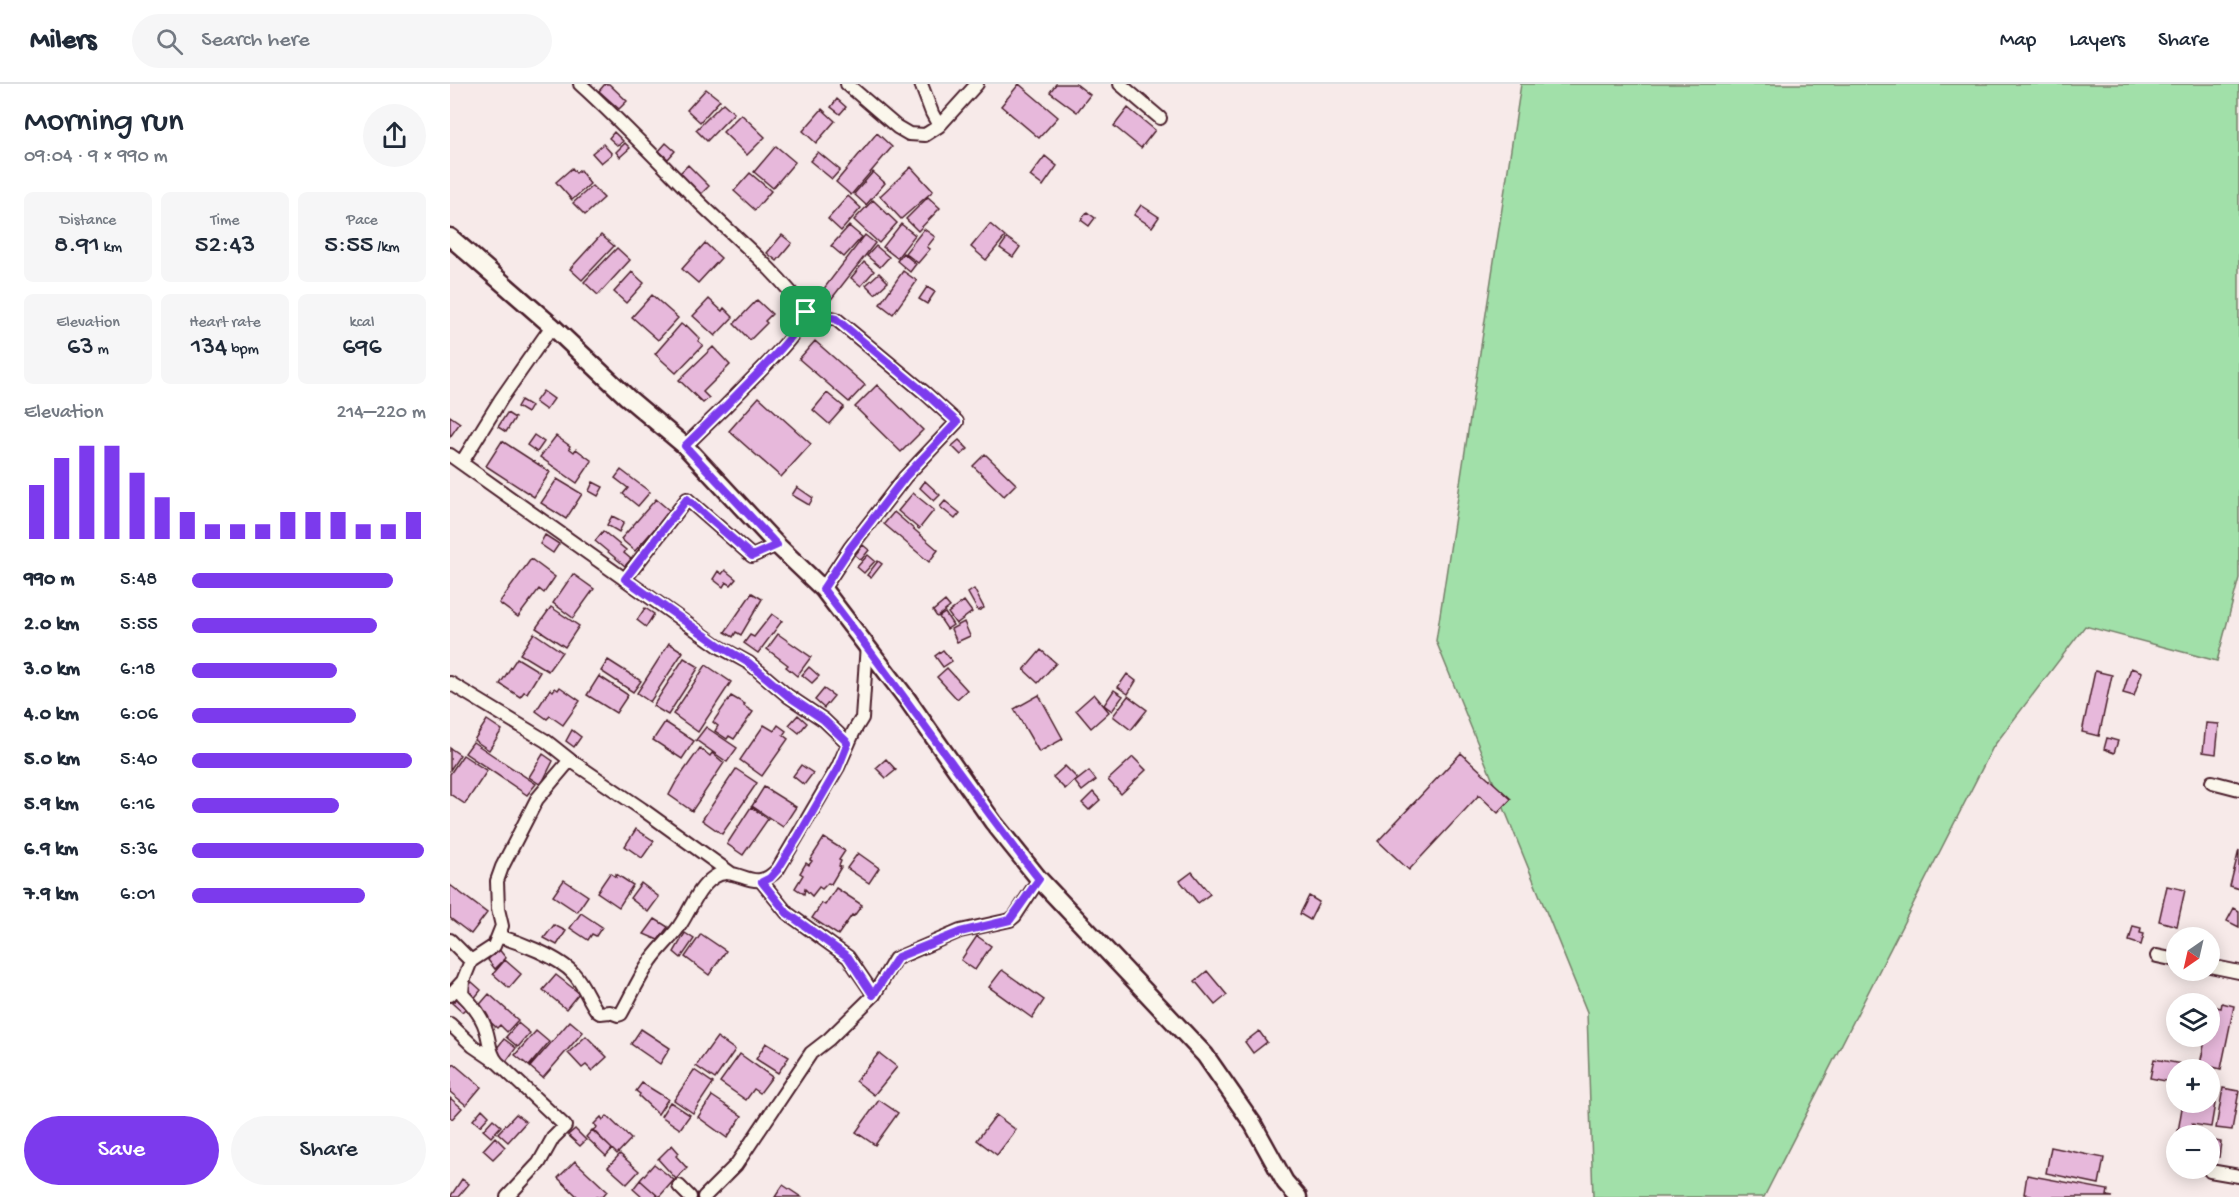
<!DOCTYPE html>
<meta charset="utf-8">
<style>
:root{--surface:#fff;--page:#f6f6f7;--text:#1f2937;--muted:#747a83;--line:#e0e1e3;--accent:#7c3aed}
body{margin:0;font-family:"Gochi Hand",sans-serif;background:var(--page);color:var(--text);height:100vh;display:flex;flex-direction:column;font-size:22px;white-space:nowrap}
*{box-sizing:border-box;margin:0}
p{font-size:20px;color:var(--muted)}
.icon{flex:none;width:33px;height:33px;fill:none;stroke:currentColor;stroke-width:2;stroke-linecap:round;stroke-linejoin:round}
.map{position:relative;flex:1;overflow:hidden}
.panel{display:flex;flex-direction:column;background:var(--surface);width:450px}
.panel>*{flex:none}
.needle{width:39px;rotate:214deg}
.fabs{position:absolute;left:1716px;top:843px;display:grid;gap:12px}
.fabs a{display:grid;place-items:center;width:54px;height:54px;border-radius:50%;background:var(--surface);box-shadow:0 3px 15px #0003;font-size:30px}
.pin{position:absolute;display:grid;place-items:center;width:51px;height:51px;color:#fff;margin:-26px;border-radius:12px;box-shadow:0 3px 9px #0006}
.round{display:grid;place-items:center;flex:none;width:63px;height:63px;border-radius:32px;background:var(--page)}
.overview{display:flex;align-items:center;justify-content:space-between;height:102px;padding:0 24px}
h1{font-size:33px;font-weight:600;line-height:45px}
.stats{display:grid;grid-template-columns:repeat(3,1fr);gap:9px;height:102px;padding:6px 24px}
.stats div{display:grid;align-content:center;border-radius:9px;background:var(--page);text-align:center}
.stats b{font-size:26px;font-weight:600}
.stats small{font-size:16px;font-weight:400}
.stats p{font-size:16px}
.chart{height:168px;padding:12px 24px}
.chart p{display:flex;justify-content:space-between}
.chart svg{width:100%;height:108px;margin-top:6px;stroke:var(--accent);stroke-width:6}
.action{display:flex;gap:12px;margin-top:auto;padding:12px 24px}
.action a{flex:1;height:69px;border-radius:36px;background:var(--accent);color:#fff;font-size:24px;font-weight:600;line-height:69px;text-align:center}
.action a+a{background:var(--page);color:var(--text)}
ul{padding:0 24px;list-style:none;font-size:20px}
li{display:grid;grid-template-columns:96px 72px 1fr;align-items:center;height:45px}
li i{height:15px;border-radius:8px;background:var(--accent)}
header{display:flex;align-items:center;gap:36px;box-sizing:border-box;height:84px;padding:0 30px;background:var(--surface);border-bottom:2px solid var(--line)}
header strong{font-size:28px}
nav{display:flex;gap:33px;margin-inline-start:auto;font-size:21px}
.search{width:420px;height:54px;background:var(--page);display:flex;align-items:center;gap:15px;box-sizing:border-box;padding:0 21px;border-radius:33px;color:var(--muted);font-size:22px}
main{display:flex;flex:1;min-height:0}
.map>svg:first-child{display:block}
</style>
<header>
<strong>Milers</strong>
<div class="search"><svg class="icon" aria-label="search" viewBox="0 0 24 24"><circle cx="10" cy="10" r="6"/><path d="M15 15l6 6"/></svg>Search here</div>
<nav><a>Map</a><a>Layers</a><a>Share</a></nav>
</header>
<main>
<section class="panel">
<div class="overview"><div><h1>Morning run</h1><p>09:04 · 9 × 990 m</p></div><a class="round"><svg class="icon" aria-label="share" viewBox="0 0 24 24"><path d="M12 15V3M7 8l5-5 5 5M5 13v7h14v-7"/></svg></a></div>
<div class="stats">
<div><p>Distance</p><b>8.91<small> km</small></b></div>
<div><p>Time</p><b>52:43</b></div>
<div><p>Pace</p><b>5:55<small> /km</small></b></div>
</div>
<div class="stats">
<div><p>Elevation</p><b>63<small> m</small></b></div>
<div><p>Heart rate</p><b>134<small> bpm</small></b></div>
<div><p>kcal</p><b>696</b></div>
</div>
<div class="chart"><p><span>Elevation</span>214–220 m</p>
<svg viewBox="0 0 160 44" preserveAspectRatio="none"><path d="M5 44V22M15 44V11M25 44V6M35 44V6M45 44V17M55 44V27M65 44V33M75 44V38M85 44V38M95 44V38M105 44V33M115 44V33M125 44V33M135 44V38M145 44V38M155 44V33"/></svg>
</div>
<ul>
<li><b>990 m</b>5:48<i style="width:86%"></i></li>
<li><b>2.0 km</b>5:55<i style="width:79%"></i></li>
<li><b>3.0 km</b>6:18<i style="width:62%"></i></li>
<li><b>4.0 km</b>6:06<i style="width:70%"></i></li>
<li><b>5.0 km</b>5:40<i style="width:94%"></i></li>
<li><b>5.9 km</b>6:16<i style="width:63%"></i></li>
<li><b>6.9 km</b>5:36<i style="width:99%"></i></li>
<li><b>7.9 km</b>6:01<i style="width:74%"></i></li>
</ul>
<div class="action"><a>Save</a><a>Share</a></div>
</section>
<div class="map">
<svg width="1789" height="1113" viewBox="0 0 1789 1113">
<rect width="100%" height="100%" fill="#f7eae9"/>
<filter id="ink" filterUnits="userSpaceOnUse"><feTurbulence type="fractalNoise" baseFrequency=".0167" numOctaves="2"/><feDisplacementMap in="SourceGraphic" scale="12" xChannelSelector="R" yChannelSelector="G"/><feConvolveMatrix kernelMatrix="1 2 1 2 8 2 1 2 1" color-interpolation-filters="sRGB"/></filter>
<g filter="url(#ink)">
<path fill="#a1e0a9" stroke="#76806a" stroke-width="1.5" d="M1071,0H1789V494L1767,577L1635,542L1543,663L1314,1113H1143L1137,928L986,557Z"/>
<path fill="#e7b8db" stroke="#4a1f2b" stroke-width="1.5" d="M155,0H159L177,17L169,25L149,7Z
M569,0L608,33L589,54L551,22Z
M606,0H626L640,11L627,28L600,8Z
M256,5L270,16L250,38L237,26Z
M387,15L396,23L390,30L381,23Z
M273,19L284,29L257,57L246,46Z
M678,24L705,46L691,64L664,42Z
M372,25L385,37L366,59L353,47Z
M291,30L315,53L297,71L273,48Z
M164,48L173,57L168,62L159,54Z
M427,49L442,63L401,111L386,98Z
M175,59L180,64L170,73L166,68Z
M216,59L225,67L218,75L209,67Z
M153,60L162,70L151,79L142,69Z
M326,62L345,78L323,104L304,88Z
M368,68L390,86L382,95L360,77Z
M595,72L607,82L593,102L580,92Z
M238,81L259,102L250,111L229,90Z
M461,83L483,107L451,135L430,112Z
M122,84L126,89L130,86L140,100L122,116L106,98Z
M423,88L435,99L416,121L404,110Z
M300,89L321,107L305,126L284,107Z
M142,102L154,114L135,131L123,119Z
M398,112L411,124L391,147L378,135Z
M478,113L490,124L468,147L456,135Z
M423,116L447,139L429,159L404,136Z
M691,121L709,133L702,143L684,131Z
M637,128L645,134L639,142L631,136Z
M451,140L465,151L447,174L433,163Z
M540,140L555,153L536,176L521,163Z
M399,142L412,153L394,173L381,162Z
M474,145L485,153L477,163L480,165L468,179L455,169Z
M151,151L164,162L132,196L120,185Z
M332,151L342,159L327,177L317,169Z
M415,151L425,159L379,218L369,211Z
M557,154L570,163L563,173L550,164Z
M255,159L271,174L248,199L232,185Z
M426,162L439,173L430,183L417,172Z
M167,164L180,176L148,211L134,198Z
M453,169L466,180L460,188L447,177Z
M414,178L424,187L411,202L401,194Z
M453,187L467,197L443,230L430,220Z
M182,188L194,199L176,219L164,208Z
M429,189L438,198L425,210L416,201Z
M477,203L485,208L477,220L469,215Z
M202,211L228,234L208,256L182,233Z
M259,215L272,227L274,224L283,233L265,252L243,232Z
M307,216L322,230L315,237L317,239L300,256L284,240Z
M231,240L235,243L236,241L250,255L248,257L253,261L226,289L205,270Z
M365,257L415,301L399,318L349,275Z
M263,263L280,281L253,308L259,314L253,319L229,296Z
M427,301L473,346L451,368L405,323Z
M93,307L104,315L96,326L85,318Z
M377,309L394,323L379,340L363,326Z
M309,313L361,360L331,393L279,347Z
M71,316L81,322L77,329L67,323Z
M57,329L65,334L56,348L48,343Z
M0,332L10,339L0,353Z
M84,351L94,358L87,368L77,361Z
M106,352L120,362L119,364L124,368L126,365L142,377L127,399L90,373Z
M509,356L518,365L511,371L502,362Z
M52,357L100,388L84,413L36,382Z
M535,370L566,400L554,412L523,382Z
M171,386L200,408L188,422L173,410L178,404L165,394Z
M107,395L132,410L116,435L91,419Z
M475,397L490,411L484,417L470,404Z
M143,398L153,403L148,412L139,407Z
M347,403L363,414L359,421L342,411Z
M463,409L484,426L469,445L448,427Z
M206,415L220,427L185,467L171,455Z
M495,417L510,429L505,435L490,423Z
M444,428L488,466L479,478L434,440Z
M162,432L174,438L169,448L157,441Z
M153,447L176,466L174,469L181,475L175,482L145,457Z
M95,451L109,460L103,469L90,460Z
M413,461L419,466L411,476L405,471Z
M418,471L425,477L414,489L407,483Z
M81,475L105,493L94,509L89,505L68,533L49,519Z
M428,477L432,480L421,494L417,491Z
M275,486L286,495L281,501L276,498L273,503L263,495L268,487L272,490Z
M123,490L144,505L123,534L103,519Z
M524,505L534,524L528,527L518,509Z
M302,509L312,515L291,551L286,548L283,553L275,548Z
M495,517L500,523L487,533L483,527Z
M514,517L522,528L506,540L498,529Z
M101,523L129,542L115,563L86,544Z
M195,524L204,530L196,543L187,536Z
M495,529L503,541L497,545L489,533Z
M322,530L332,537L308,569L294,559L300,551L304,553Z
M514,538L520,552L507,558L501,545Z
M84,549L112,568L98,587L70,570Z
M328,550L361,573L347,592L336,583L338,581L317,565Z
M219,559L233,568L200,618L187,609Z
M493,566L502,577L493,583L485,572Z
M591,566L606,579L588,599L574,586Z
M67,574L90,588L77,609L74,608L70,613L50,600Z
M234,574L249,583L218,631L203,622Z
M158,576L191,597L183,608L151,587Z
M256,581L281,598L248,648L223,630Z
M359,583L369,592L362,599L352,591Z
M497,584L517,606L507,615L487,593Z
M1681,584L1692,588L1684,612L1673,609Z
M1645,587L1662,591L1649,652L1632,648Z
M677,590L686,597L678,610L668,603Z
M149,592L178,611L166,629L137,611Z
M110,603L130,617L113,641L100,632L97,635L86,627L100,605L103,607L105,604L108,606Z
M374,605L384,612L374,624L365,616Z
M664,606L673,612L662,627L654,621Z
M644,610L659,628L641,644L626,626Z
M589,611L613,655L589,668L564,625Z
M281,612L295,620L294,622L303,628L284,655L279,652L277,655L265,647L268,642L263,638Z
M678,612L697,626L681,646L663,632Z
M348,631L357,639L349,649L339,641Z
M37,636L52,646L39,666L24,656Z
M215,638L244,657L232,675L203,656Z
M1756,639L1769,640L1766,670L1753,668Z
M314,641L324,647L328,641L336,647L333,651L338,655L312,692L290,676Z
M256,643L287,664L277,678L246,656Z
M122,646L131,653L124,663L116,657Z
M1657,654L1668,657L1664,669L1654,665Z
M23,658L86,700L77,711L15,669Z
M0,664L10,671L0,686Z
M250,664L260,672L262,669L274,679L242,727L219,711L226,698Z
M1011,669L1061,715L1048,729L1029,711L959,786L928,757Z
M93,670L103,677L91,701L79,693Z
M13,671L37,687L15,720L0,710V690Z
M683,673L696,686L671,710L658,696Z
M436,675L446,686L436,694L426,684Z
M351,681L363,689L354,701L343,692Z
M615,682L627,694L615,705L603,693Z
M286,685L307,699L272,750L252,736Z
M639,687L646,696L632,707L625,698Z
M314,703L346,723L333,743L302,722Z
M643,708L650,716L639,726L632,719Z
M301,723L318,735L293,771L277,760Z
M186,745L204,757L192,774L175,762Z
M374,754L395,767L389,776L391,777L389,782L391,783L381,800L378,799L372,805L369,803L362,812L355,805L354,810L345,804L353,791L350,789L356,779L359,781L362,777L360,776Z
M1789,766V805L1780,802Z
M408,769L429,784L419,799L397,784Z
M742,788L760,810L748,819L730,797Z
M160,789L166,793V790L183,801L169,823L147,808Z
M114,796L138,812L127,828L103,812Z
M191,799L209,813L198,828L180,814Z
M0,801L37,829L21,850L0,834Z
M1717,802L1735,806L1727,842L1709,837Z
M386,804L412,821L404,832L402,831L388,851L362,834L372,819L375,821Z
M859,812L869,818L860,836L850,830Z
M1784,824L1789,827V843L1777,837Z
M131,829L152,843L146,852L142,850L138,856L120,844Z
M205,835L218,843L208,856L194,850Z
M104,841L116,847L107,861L94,854Z
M1683,842L1691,844L1690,849L1694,850L1691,861L1679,857Z
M235,849L244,855L231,874L224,868Z
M251,850L276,867L259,891L235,873Z
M527,852L541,862L525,886L511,876Z
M47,863L56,874L45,885L38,876Z
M55,876L71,890L59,904L43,890Z
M552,886L594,916L582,934L539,903Z
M757,887L777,911L765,921L745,897Z
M106,891L129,909L116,925L93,906Z
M22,898L31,906L23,916L13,907Z
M39,910L68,936L57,948L50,941L47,944L26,925Z
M9,913L18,922L12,928L2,919Z
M1772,919L1784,922L1771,985L1750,980L1756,952H1760V935L1762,922L1771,924Z
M120,937L133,948L93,994L80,983Z
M68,939L80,949L68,963L56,953Z
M191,945L220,964L210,980L181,960Z
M86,947L99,958L79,982L65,971Z
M809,947L817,958L803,969L795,958Z
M136,952L157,973L142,987L136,981L132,984L118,969Z
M267,953L285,966L265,995L246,982Z
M54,955L66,964L55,979L43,969Z
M316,959L339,973L328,989L306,975Z
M429,969L447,983L424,1011L406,997Z
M290,970L322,993L310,1009L304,1005L296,1016L270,998Z
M1704,975L1738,981L1737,986H1726V999L1700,994Z
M4,980L31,1003L16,1021L0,1008V985Z
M244,986L263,999L243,1029L224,1016Z
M192,999L218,1015L208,1030L189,1012L190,1010L186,1007Z
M1760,1000L1768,1002L1761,1043L1742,1040L1740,1050L1728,1048L1733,1018H1760Z
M1773,1004L1789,1007L1782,1046L1766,1044Z
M262,1012L292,1032L277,1054L248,1033Z
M0,1014L12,1024L2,1035L0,1033Z
M429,1016L448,1029L425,1061L406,1048Z
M220,1018L240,1031L230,1045L211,1032Z
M32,1025L39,1032L30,1042L23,1036Z
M66,1030L76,1038L58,1058L48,1049Z
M546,1031L566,1046L547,1071L527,1056Z
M157,1032L181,1055L167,1070L143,1046L147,1043L144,1040L151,1033L153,1036Z
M43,1035L51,1042L41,1053L33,1046Z
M125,1045L136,1056L130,1062L118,1051Z
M142,1046L162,1065L156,1072L136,1053Z
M45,1053L55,1063L43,1075L33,1066Z
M1760,1056L1771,1058L1769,1073L1760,1071Z
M222,1061L229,1069L226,1072L237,1084L226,1095L208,1075Z
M1601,1063L1654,1074L1649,1100L1596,1089Z
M170,1070L189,1087L177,1100L158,1083Z
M125,1077L157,1107L152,1113H128L108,1094Z
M204,1080L224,1096L209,1113L190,1096Z
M1577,1091L1658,1106L1657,1112L1663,1113H1581V1111L1574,1110Z
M12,1095L19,1100L8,1113H0Z
M190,1096L209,1113H192L183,1105Z
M333,1101L351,1113H325Z"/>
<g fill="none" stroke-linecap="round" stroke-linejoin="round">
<g stroke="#4a1f2b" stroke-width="16">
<path id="minor" d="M130,0C172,38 211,80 251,120C287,155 327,187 356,228C347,250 330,266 314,283C288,310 262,336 235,362
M397,0L447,43L459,50L475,51L489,42L527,0
M471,0L482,29L489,42
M670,0L710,34
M356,228L386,235L475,309L507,338L455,393L400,464L373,505
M0,371L270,563L299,579L338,612L374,636L398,659
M12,378L51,315L102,242
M175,495L237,415L302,472L327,461
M0,599L96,657L120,676L87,715L52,783L47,797L48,825L52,842L44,862L21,877L13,897L0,911
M120,676L192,725L282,790
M1762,698L1789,705
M312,798L337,829L398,873L424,911
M48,852C69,858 109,873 124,890C134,901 138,915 147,927L150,929L160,928L168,931L171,930C180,914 188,896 198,881C207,865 223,854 232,838C242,822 248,804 264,793C287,778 303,813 328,785L388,683L404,647L412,634L417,560
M0,856L21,877
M1707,872L1726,876
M1760,882L1789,888
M13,897L12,910C23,921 32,932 36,946C40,958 39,969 47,978
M0,940L23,962L48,979L115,1042L103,1054L89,1079L57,1113
M1760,1087L1789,1092
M229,1102L240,1113
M254,1113L286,1081L361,969L379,955L424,911L445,875L510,847L560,836L565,832L589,795"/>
</g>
<g stroke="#4a1f2b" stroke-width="21">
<path id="secondary" d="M0,153L102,242L177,313L235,362L327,461L373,505L457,615L543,738L589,795L755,971L803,1040L835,1098L848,1113"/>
</g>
<use href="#minor" stroke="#fbf7ec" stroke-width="12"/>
<use href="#secondary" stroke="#fbf7ec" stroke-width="16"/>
</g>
</g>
<g fill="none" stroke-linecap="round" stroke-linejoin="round" filter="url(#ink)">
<g stroke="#fff" stroke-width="12">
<path id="route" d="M356,228L386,235L475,309L507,338L455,393L400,464L373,505C447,600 514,700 589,795L560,836L510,848L448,873L423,911L398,873L337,829L312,798L320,794L328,785L348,753L388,684L398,659L374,636L338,612L299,579L270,562L175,495L237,415L302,472L327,461L235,362C262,336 288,310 314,283C330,265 347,250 356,228Z"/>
</g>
<use href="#route" stroke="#7c3aed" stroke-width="8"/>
</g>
</svg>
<div class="fabs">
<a><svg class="needle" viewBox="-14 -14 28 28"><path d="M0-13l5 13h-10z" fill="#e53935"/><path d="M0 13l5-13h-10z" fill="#747a83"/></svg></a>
<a><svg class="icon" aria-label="layers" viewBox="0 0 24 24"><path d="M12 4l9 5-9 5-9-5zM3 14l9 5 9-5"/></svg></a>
<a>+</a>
<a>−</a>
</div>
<div class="pin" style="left:356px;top:228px;background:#1e9e55"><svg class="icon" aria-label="arrive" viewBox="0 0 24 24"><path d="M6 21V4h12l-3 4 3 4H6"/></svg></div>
</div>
</main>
